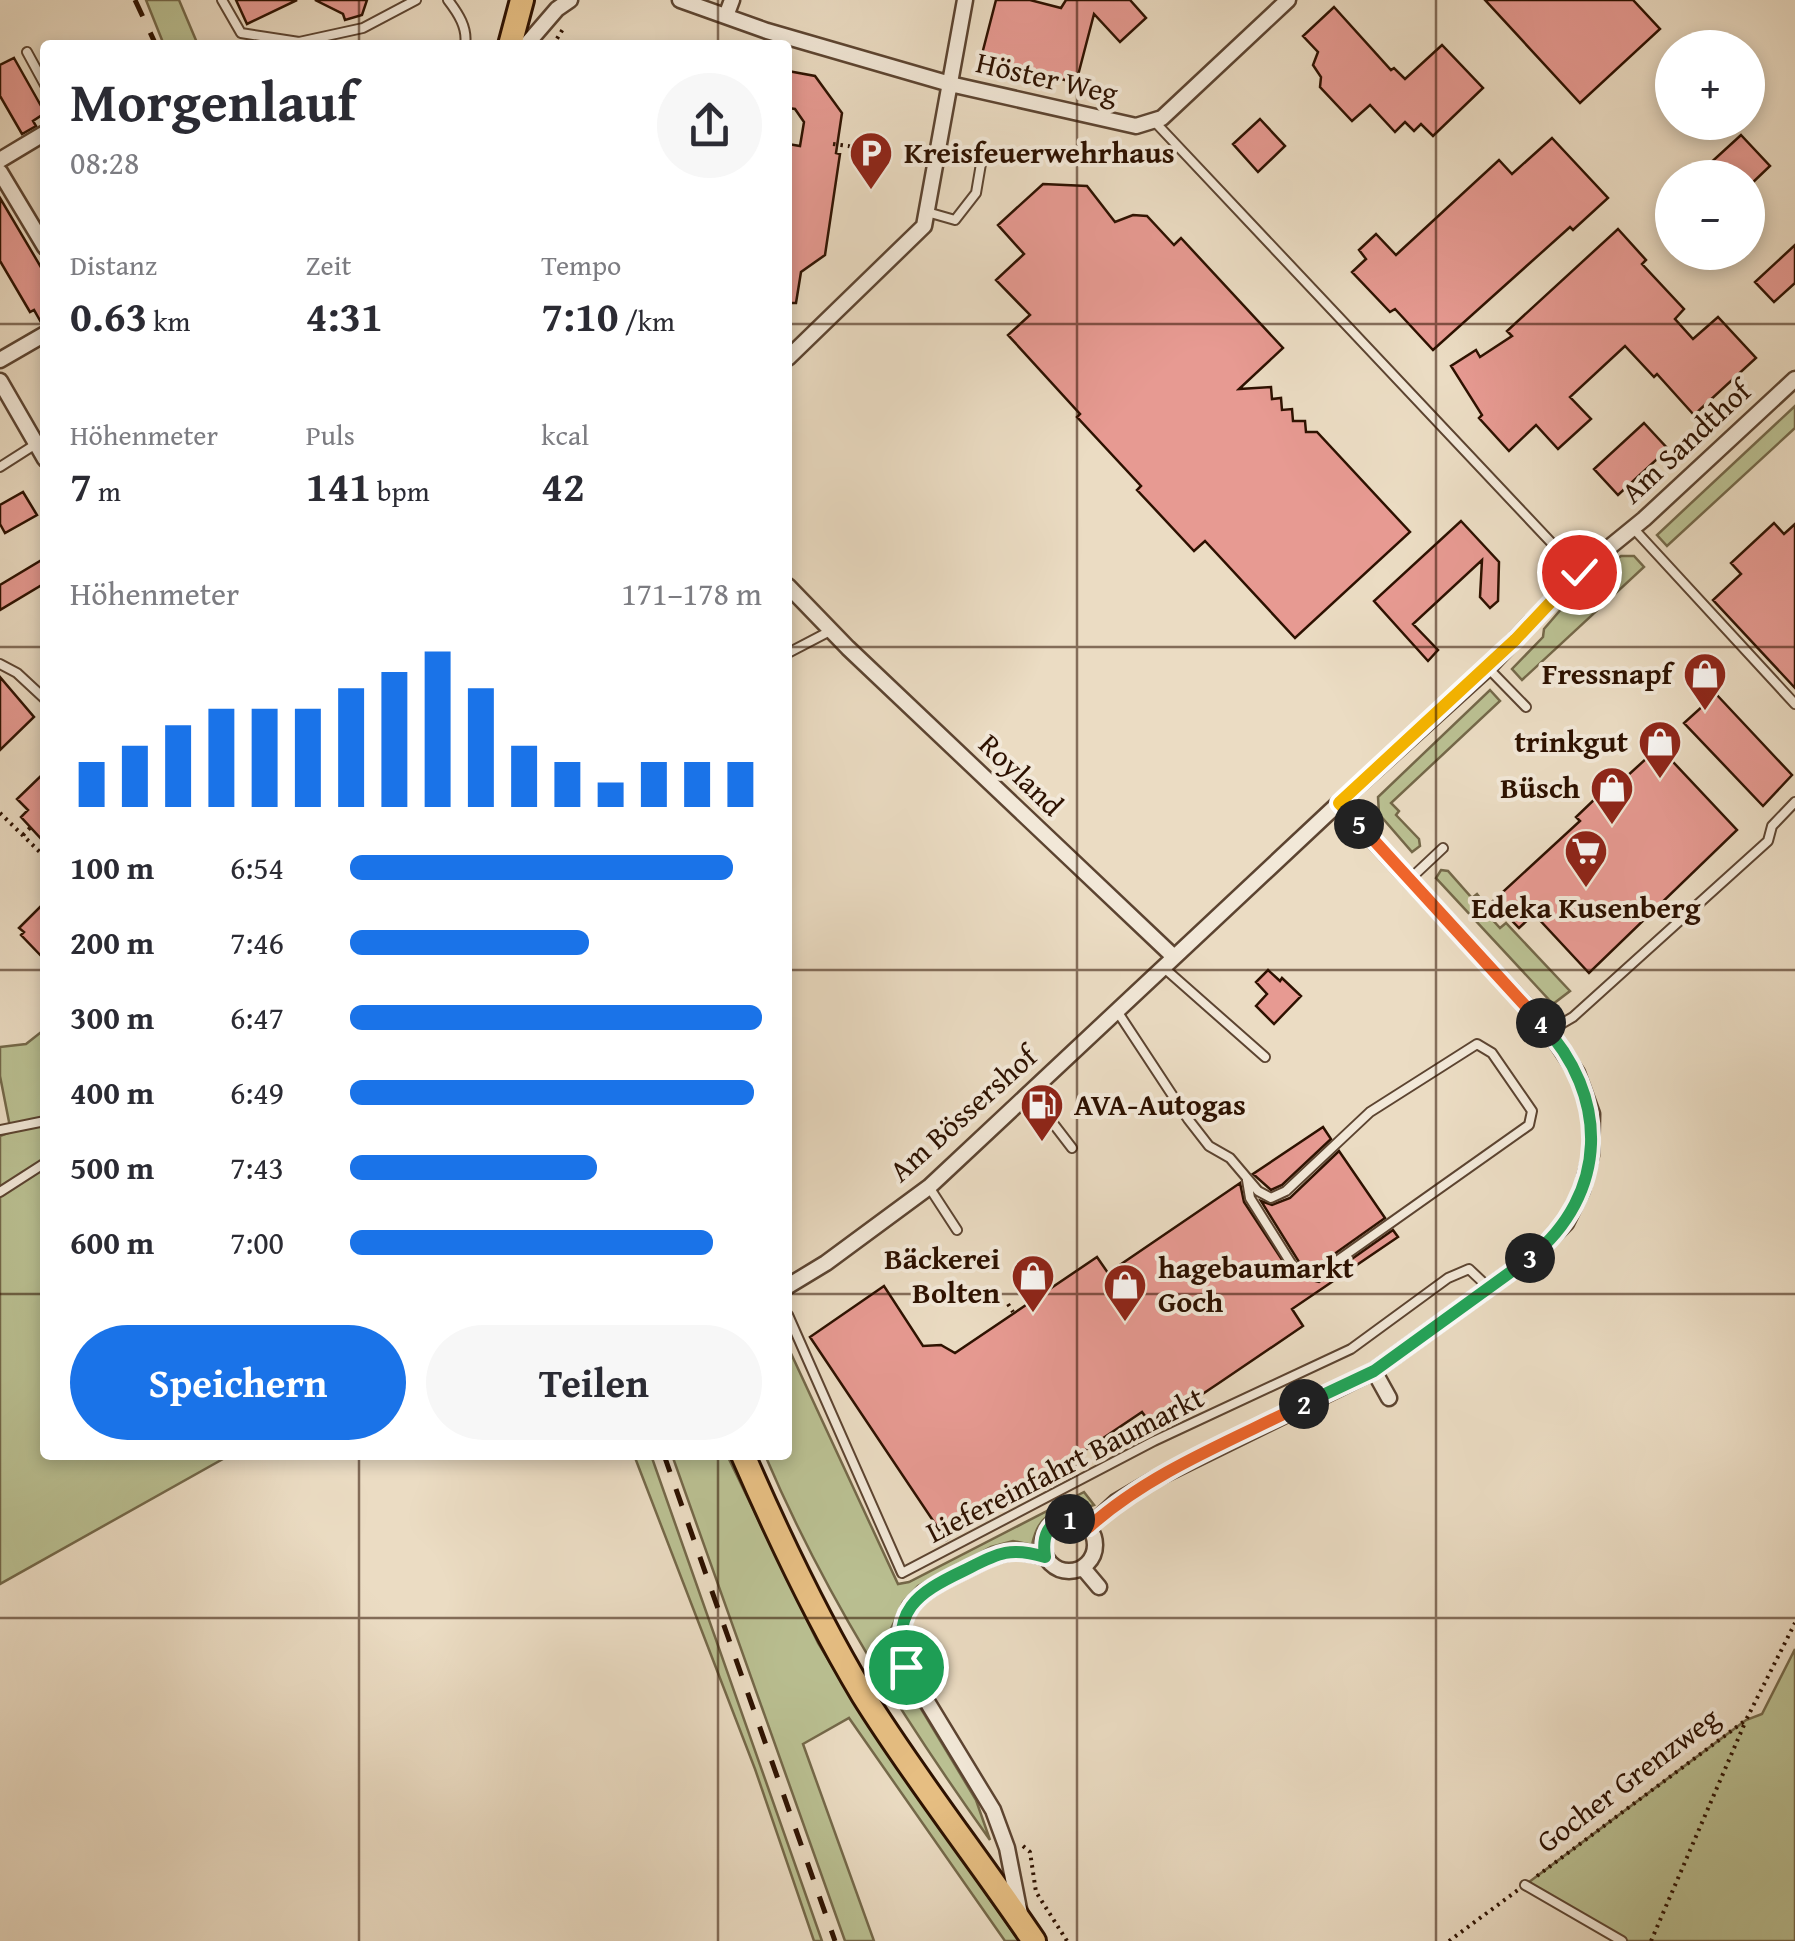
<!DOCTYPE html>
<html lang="de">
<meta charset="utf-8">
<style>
:root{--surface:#fff;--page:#f7f7f7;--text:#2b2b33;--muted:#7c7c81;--accent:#1a73e8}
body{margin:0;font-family:"Gentium Book Plus",serif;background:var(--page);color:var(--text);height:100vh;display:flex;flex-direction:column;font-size:38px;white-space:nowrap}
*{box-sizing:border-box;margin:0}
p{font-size:32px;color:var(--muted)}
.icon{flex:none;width:55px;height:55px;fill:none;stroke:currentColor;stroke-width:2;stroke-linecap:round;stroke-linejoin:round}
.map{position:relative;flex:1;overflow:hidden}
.side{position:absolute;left:40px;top:40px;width:752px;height:1420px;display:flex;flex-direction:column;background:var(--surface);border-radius:10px;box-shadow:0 5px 15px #0003}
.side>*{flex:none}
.tools{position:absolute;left:1655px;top:30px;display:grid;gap:20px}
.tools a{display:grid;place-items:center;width:110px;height:110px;border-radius:50%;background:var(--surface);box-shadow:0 5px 15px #0003;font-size:50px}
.pin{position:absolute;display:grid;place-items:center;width:85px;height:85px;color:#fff;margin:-42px;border:5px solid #fff;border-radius:50%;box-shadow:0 2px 10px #0007}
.km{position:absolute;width:50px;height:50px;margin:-25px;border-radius:50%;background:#222;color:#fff;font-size:28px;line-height:50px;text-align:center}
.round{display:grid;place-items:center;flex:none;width:105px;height:105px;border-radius:52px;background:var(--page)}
.summary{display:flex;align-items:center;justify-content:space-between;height:170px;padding:0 30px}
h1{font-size:55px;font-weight:700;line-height:75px}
.stats{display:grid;grid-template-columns:repeat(3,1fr);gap:15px;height:170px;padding:10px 30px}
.stats div{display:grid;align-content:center}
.stats b{font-size:42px;font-weight:700}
.stats small{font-size:28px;font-weight:400}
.stats p{font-size:28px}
.chart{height:280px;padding:20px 30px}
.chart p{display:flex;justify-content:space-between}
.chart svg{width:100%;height:180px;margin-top:10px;stroke:var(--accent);stroke-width:6}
.primary-button{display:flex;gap:20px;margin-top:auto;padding:20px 30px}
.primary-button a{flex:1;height:115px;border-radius:60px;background:var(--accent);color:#fff;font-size:40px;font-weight:700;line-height:115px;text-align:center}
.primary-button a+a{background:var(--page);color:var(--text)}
ul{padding:0 30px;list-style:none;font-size:32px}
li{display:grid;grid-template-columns:160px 120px 1fr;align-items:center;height:75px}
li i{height:25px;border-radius:12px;background:var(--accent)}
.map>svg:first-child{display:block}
</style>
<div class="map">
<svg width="1795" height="1941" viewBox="0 0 1795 1941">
<rect width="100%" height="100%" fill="#ebdcc3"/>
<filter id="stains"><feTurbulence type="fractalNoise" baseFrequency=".002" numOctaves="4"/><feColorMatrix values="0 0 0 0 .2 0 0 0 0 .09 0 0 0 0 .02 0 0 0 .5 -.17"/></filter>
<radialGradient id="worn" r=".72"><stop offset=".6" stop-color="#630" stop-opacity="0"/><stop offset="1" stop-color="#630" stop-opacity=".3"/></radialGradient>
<path fill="#bac092" stroke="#746849" stroke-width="2.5" d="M146,0H179L198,45H164Z
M1795,406V428L1667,546L1657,535Z
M1621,556H1634L1644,567L1522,680L1512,669L1543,637L1544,629L1583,584Z
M1490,690L1500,701L1391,803L1399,811L1396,815L1419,839L1420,846L1412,852L1379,814L1378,797Z
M1441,870L1448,871L1472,898L1477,894L1485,904L1488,902L1496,911L1490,917L1500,928L1506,923L1570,991L1553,1004L1436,878Z
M45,1029V1455H230L0,1584V1136L11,1132L0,1076V1047L26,1044Z
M788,1347L898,1584L909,1582L1084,1492L1094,1505C1063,1516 1041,1502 1032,1545L1013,1541L991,1547L918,1586L903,1602L891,1629L893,1658L897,1669L976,1800L990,1840C903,1718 824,1594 765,1455H788Z
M634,1455H651L822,1941H814L755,1769Z
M672,1455H727L818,1643L860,1712L1019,1941H1005L849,1718L803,1744L874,1941H845Z
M1795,1649V1941H1627L1525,1885L1746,1720L1762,1714Z"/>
<path fill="#e79a92" stroke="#2d1100" stroke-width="2.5" d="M236,0H297L247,24Z
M315,0H367L362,15L345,20L343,14Z
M996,0H1030L1061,8L1066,0H1130L1146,18L1120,42L1094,14L1076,83L981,58Z
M1485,0H1633L1660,29L1580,103Z
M1334,7L1391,70L1394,68L1405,79L1442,45L1483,88L1433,136L1421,124L1414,131L1405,122L1395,132L1370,105L1352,121L1320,87L1321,77L1313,65L1318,52L1303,36Z
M14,58L45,113L33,121L36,126L22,134L0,96V65Z
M788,71L815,76L842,113L836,153L840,154L825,255L801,272L796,303H788V144L800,146L804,122L795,109L788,108Z
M1260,119L1285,146L1258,172L1233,144Z
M1741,135L1770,166L1748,187V178H1694Z
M1552,138L1608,198L1573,230L1570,227L1433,350L1395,309L1390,312L1352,272L1366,259L1359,250L1376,234L1396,255L1499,160L1512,174Z
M1043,184L1087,186L1115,222L1133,215L1147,216L1174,245L1181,238L1283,348L1239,389L1271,387L1272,399L1281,398L1282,410L1292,409L1293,421H1305L1306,432H1317L1410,532L1295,638L1205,541L1194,551L1137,490L1141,486L1077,417L1080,414L1008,335L1030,315L996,280L1024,254L998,225Z
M0,198L45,274V324H42L34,310L30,312L0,261Z
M1618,229L1646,260L1642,264L1684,309L1675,319L1693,339L1718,317L1756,358L1694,415L1657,374L1654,377L1625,346L1570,397L1591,419L1558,449L1536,425L1509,451L1479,418L1482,415L1451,366L1476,350L1480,357L1512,336L1507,331Z
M1795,245V283L1774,302L1755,282Z
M1644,423L1668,449L1618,495L1594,469Z
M23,492L37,515L5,533L0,524V505Z
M1461,521L1499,562L1498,601L1490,608L1480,597L1482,560L1413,624L1438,650L1428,661L1374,601Z
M1774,523L1784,534L1795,524V688L1713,600L1741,574L1731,563Z
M45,558V583L0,610V585Z
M0,677L34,717L0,750Z
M1716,694L1792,775L1763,806L1684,723Z
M1659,747L1737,830L1589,973L1534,914L1519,928L1493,901L1580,821L1576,817L1621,774L1625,778Z
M45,772V843L21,817L28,810L17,799Z
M45,902V960L21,935L24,932L19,928Z
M1268,970L1280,981L1282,978L1301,996L1274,1024L1256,1006L1267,994L1256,982Z
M1323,1127L1331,1139L1282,1185L1271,1190L1253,1174Z
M1339,1151L1385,1218L1316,1267L1299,1262L1261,1201L1272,1205L1290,1198Z
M1240,1183L1244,1202L1292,1275L1319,1282L1393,1230L1398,1237L1292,1309L1303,1326L1219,1383L1153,1427L1142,1412L989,1515L987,1512L946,1540L810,1337L884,1286L923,1346L941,1345L955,1353L1097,1257L1108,1273Z"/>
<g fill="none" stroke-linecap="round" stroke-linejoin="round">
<g stroke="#5c4431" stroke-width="12">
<path id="service" d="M222,0L241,33L299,42L363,28L416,0
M448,0C458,13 468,28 465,45
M27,52L45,85
M1153,120L1579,572
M927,212L955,220L976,193L983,152
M0,467L36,444
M1633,528L1795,704
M788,653L832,630
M0,664L17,673L45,699
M1488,668L1526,707
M1410,879L1443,848
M1163,967L1265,1057
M1117,1011L1188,1119L1209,1146L1230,1158L1258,1191L1271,1198L1286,1191L1370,1112L1477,1044L1492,1053L1532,1111L1529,1125L1317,1275L1294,1268L1250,1198L1247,1180
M1549,1031L1573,1017L1768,841L1772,826L1795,802
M1029,1092L1072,1148
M0,1130L45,1121
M929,1187L957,1230
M0,1192L45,1163
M788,1315L902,1573L1154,1441L1351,1349L1448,1278L1469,1269L1488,1287
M1525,1885L1622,1941"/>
</g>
<g stroke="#5c4431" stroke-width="19">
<path id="minor" d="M680,0L767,31L950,84L1136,126L1162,118L1288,0
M726,16L732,0
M526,45L557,9L570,0
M0,160L45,133
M0,172L45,247
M788,358L924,226L965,0
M0,360L45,334
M0,381L45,459
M788,586L848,648L1174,957
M788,1286L826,1263L929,1187L1339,803L1488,668L1579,572L1644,519L1795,379
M1374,1371L1389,1398
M1043 1545a26 26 0 1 1 52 0a26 26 0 1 1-52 0Z
M1089,1527L1116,1502L1155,1479L1374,1371L1534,1255L1566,1223L1582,1190L1591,1155L1592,1114L1577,1073L1549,1031L1339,803
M1083,1568L1099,1587
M1020,1914L1007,1848L993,1810L906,1667C890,1611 917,1593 963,1571C997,1554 1007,1546 1045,1557"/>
</g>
<g stroke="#2d1100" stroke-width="28">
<path id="primary" d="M510,45L522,0
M743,1455C779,1538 817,1618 863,1695C916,1780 978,1858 1034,1941"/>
</g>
<path stroke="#2d1100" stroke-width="4" stroke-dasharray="2.5 5" stroke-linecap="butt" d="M553,45L563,29
M833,144L877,150
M0,813L45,857
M23,835L31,827
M1008,1304L1013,1312
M1023,1846L1030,1852L1036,1892L1067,1941
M1537,1876L1746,1720L1795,1623
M1449,1941L1518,1890
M1651,1941L1744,1725"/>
<use href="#service" stroke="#f2e8d8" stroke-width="8"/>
<use href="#minor" stroke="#f2e8d8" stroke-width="14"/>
<use href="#primary" stroke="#e6be82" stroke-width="22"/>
<path stroke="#2d1100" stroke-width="5" stroke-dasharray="18 18" stroke-linecap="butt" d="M135,0L156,45
M664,1455L835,1941"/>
</g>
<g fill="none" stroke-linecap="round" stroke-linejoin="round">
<g stroke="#fff" stroke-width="20">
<path id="split-1" d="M906,1667C890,1611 917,1593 963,1571C997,1554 1008,1546 1045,1557C1042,1537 1047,1520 1070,1519"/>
</g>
<g stroke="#fff" stroke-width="20">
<path id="split-2" d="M1070,1519L1089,1527C1150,1472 1231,1441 1304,1404"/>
</g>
<g stroke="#fff" stroke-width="20">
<path id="split-3" d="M1304,1404L1374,1371L1530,1258"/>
</g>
<g stroke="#fff" stroke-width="20">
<path id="split-4" d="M1530,1258C1609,1194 1610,1096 1541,1023"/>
</g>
<g stroke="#fff" stroke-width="20">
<path id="split-5" d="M1359,824L1541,1023"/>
</g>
<g stroke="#fff" stroke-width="20">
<path id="split-6" d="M1359,824L1339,803L1515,640"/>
</g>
<g stroke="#fff" stroke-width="20">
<path id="split-7" d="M1515,640L1579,572"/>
</g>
<use href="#split-1" stroke="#22a559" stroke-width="12"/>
<use href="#split-2" stroke="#f0652b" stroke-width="12"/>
<use href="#split-3" stroke="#22a559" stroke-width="12"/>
<use href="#split-4" stroke="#22a559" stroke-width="12"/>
<use href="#split-5" stroke="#f0652b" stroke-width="12"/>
<use href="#split-6" stroke="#f5b400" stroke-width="12"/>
<use href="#split-7" stroke="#f5b400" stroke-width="12"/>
</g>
<path fill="none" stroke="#2d1100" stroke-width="2.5" stroke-opacity="0.55" d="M359,0V45M718,0V45M1077,0V1941M1436,0V1941M0,324H45M788,324H1795M0,647H45M788,647H1795M0,970H45M788,970H1795M0,1294H45M788,1294H1795M359,1455V1941M718,1455V1941M0,1618H1795"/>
<defs>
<g id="parking-pin" transform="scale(2.25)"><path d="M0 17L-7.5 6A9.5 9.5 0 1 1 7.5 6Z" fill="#8f2418" stroke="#f2e8d8"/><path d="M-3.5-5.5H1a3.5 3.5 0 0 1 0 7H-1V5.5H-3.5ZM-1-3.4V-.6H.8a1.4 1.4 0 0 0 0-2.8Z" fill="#fff"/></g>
<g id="shop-pin" transform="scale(2.25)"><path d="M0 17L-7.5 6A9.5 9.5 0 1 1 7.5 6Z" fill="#8f2418" stroke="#f2e8d8"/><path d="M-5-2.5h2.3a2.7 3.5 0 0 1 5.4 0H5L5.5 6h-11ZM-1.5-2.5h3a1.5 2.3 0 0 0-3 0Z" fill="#fff"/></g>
<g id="supermarket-pin" transform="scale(2.25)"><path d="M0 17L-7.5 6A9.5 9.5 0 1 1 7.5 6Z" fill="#8f2418" stroke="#f2e8d8"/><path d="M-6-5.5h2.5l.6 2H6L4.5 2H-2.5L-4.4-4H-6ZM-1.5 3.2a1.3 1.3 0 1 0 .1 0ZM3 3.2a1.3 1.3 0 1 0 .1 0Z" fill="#fff"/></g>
<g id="fuel-pin" transform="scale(2.25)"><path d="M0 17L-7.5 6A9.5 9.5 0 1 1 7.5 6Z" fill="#8f2418" stroke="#f2e8d8"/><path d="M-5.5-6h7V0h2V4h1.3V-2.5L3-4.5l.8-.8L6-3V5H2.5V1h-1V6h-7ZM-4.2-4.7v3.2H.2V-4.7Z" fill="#fff"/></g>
</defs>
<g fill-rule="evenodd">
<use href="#parking-pin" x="871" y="153"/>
<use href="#shop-pin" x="1705" y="674"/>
<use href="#shop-pin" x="1660" y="742"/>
<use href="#shop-pin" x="1612" y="788"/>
<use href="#supermarket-pin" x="1586" y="851"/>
<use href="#fuel-pin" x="1042" y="1105"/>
<use href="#shop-pin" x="1033" y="1276"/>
<use href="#shop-pin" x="1125" y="1285"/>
</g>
<g text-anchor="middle" stroke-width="8" stroke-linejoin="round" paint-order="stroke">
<g font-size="30" fill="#2d1100" stroke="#f2e8d8">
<text transform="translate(1047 78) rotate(13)" y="10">Höster Weg</text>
<text transform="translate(1686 442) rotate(-43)" y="10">Am Sandthof</text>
<text transform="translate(1021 775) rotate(44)" y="10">Royland</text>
<text transform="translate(963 1114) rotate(-42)" y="10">Am Bössershof</text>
<text transform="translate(1065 1465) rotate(-27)" y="10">Liefereinfahrt Baumarkt</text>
<text transform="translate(1628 1780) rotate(-37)" y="10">Gocher Grenzweg</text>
</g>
<g font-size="30" font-weight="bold" fill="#2d1100" stroke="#f2e8d8" text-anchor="end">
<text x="904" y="163" text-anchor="start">Kreisfeuerwehrhaus</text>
<text x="1672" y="684">Fressnapf</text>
<text x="1628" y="752">trinkgut</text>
<text x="1580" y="798">Büsch</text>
<text x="1586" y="918" text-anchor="middle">Edeka Kusenberg</text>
<text x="1074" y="1115" text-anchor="start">AVA-Autogas</text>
<text x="1000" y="1269">Bäckerei<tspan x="1000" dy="34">Bolten</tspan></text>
<text x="1158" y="1278" text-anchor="start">hagebaumarkt<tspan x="1158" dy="34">Goch</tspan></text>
</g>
</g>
<rect width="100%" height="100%" filter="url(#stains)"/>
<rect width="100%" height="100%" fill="url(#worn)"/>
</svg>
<div class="tools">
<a>+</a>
<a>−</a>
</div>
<div class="pin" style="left:906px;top:1667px;background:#1e9e55"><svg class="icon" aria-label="arrive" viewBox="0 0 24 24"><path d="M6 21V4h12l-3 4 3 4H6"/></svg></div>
<div class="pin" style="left:1579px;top:572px;background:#d93025"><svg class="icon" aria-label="check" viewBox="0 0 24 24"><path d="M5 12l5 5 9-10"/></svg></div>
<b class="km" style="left:1070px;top:1519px">1</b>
<b class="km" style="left:1304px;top:1404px">2</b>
<b class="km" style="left:1530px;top:1258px">3</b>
<b class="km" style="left:1541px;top:1023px">4</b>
<b class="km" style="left:1359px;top:824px">5</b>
<section class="side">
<div class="summary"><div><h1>Morgenlauf</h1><p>08:28</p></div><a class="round"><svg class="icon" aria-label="share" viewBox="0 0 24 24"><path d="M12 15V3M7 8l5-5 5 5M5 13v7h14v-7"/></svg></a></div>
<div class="stats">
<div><p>Distanz</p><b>0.63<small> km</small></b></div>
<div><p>Zeit</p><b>4:31</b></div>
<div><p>Tempo</p><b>7:10<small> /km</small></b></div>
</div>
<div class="stats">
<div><p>Höhenmeter</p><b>7<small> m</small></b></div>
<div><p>Puls</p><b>141<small> bpm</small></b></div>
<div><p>kcal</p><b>42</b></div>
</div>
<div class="chart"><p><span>Höhenmeter</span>171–178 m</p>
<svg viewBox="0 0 160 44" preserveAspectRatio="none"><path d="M5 44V33M15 44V29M25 44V24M35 44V20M45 44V20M55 44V20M65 44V15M75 44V11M85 44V6M95 44V15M105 44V29M115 44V33M125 44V38M135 44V33M145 44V33M155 44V33"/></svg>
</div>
<ul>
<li><b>100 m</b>6:54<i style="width:93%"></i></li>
<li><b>200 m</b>7:46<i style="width:58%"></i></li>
<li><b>300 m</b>6:47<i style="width:100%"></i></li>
<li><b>400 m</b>6:49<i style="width:98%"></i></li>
<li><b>500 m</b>7:43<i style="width:60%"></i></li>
<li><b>600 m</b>7:00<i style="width:88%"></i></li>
</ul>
<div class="primary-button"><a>Speichern</a><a>Teilen</a></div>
</section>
</div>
